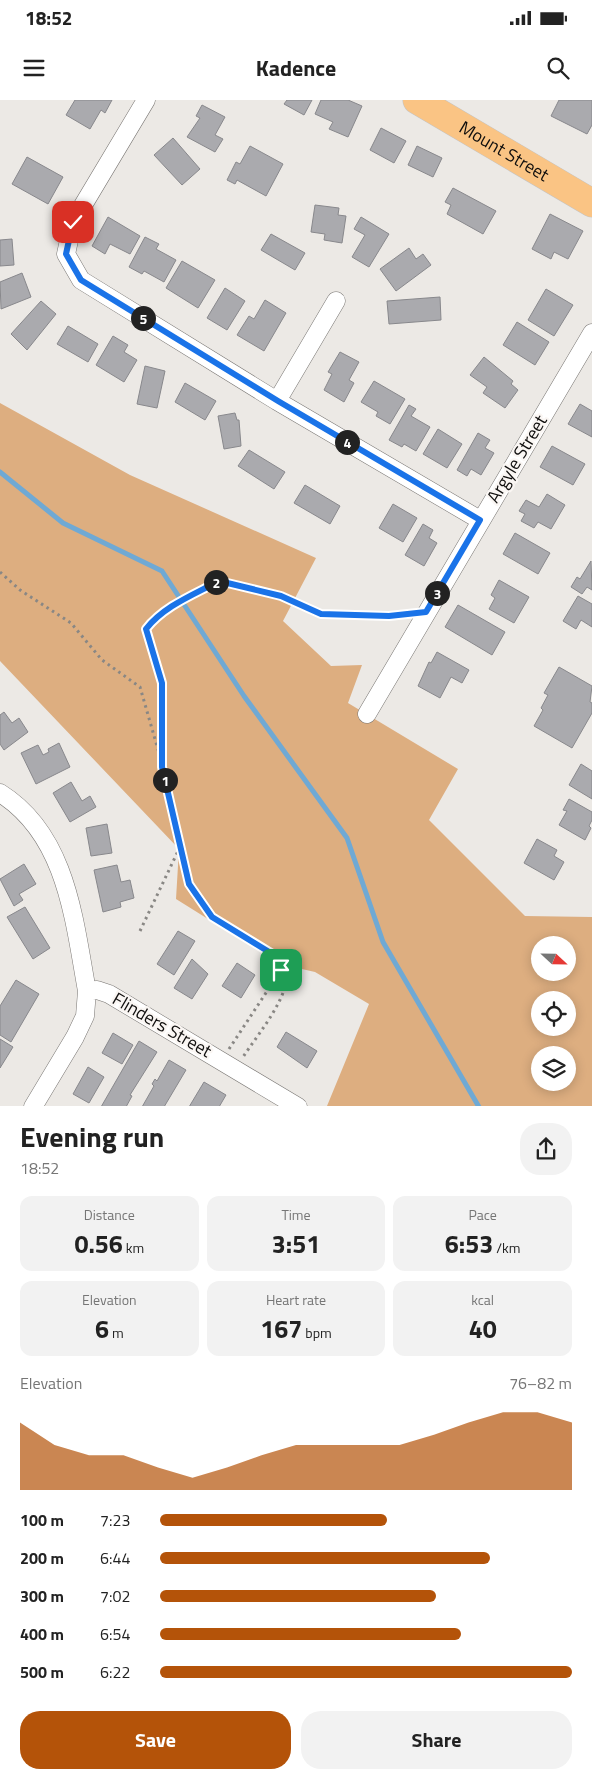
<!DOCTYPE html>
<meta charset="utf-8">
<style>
:root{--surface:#fff;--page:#f2f2f2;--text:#222;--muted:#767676;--accent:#b45309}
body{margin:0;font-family:"Titillium Web",sans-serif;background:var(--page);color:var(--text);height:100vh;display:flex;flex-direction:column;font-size:19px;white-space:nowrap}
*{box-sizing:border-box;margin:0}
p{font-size:16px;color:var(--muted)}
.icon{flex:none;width:28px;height:28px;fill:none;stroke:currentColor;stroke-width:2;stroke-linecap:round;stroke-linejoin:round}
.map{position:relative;height:1006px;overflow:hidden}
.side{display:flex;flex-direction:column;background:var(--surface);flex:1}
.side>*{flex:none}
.needle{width:32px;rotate:112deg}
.buttons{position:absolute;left:531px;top:836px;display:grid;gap:10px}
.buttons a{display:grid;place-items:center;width:45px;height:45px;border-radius:50%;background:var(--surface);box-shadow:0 2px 12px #0003;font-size:25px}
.pin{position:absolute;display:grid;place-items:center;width:42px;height:42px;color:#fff;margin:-21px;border-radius:10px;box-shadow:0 2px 8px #0006}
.km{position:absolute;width:25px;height:25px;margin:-12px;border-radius:50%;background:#222;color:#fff;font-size:14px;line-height:25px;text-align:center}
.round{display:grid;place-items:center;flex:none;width:52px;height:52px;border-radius:20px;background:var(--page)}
.summary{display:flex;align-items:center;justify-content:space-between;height:85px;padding:0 20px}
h1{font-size:28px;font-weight:700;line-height:38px}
.figures{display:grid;grid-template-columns:repeat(3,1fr);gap:8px;height:85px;padding:5px 20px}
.figures div{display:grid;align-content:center;border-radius:12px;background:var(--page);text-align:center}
.figures b{font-size:25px;font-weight:700}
.figures small{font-size:14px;font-weight:400}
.figures p{font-size:14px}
.chart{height:140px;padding:10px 20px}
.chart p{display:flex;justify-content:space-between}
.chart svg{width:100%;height:90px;margin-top:5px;fill:var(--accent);opacity:.7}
.action{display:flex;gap:10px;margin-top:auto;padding:10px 20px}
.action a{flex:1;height:58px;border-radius:20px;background:var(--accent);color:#fff;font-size:20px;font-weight:700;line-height:58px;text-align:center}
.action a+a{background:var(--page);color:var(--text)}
ul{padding:0 20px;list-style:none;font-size:16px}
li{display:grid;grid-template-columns:80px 60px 1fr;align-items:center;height:38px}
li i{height:12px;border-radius:6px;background:var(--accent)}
.status{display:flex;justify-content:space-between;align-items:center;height:35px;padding:0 25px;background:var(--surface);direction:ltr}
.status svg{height:14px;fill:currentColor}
header{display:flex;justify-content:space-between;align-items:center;height:65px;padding:0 20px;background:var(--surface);font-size:22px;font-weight:700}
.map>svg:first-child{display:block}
</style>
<div class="status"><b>18:52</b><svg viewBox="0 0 49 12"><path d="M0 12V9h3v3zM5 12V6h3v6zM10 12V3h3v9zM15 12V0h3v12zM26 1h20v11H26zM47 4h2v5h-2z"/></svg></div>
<header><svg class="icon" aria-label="menu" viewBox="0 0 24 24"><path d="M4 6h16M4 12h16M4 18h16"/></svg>Kadence<svg class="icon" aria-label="search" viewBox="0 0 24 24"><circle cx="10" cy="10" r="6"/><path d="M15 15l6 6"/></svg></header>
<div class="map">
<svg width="592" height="1007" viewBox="0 0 592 1007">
<rect width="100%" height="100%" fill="#ece9e5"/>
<path fill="#ddae80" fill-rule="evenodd" d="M0,303L130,375L316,458L283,521L331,566L362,565L348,603L458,669L429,720L525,816L592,817V1006H327L369,904L315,872L280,864L176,799L179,749L0,561ZM540,845H568V872H540ZM540,900H568V928H540ZM540,955H568V982H540Z"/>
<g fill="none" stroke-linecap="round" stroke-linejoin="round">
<path stroke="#6fa9d4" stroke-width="5" d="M0,372L63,423L162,471L244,596L347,738L383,842L479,1007"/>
</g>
<path fill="#aaaaae" stroke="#88888c" d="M75,0H112L105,13L101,10L90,29L66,15Z
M287,0H312L304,15L284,4Z
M321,0H348L362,6L348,37L329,29L333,22L315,14Z
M559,0H592V25L587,34L551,16Z
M202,5L225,17L215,35L223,39L215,52L187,37L200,18L196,16Z
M381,28L406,41L394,63L370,50Z
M173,38L200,69L182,85L154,55Z
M250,46L283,64L266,96L237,80L235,84L227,80L236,62L240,64Z
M417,46L442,58L433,77L408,65Z
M27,57L63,77L48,104L12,84Z
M453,88L496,111L483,134L447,114L451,105L445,102Z
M315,105L339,108L338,115L346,116L342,143L324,140L325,134L311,132Z
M550,114L583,131L568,159L554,152L551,159L532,149Z
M108,117L140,136L130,154L110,144L105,154L92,146Z
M361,117L389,134L369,167L352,157L365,135L354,129Z
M271,134L305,153L295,170L261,150Z
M145,137L159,144L156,149L176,160L164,182L144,171L142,174L129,167Z
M12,139L14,165L0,166V140Z
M409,148L416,159L423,154L431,165L396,191L380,169Z
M182,161L215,180L198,208L166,188Z
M22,173L31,197L1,209L0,182Z
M225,188L245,201L227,230L207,218Z
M546,189L573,205L554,236L528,220Z
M440,197L441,220L389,224L387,201Z
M265,200L286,213L264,251L237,235L249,216L254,219Z
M41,201L56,214L27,250L11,234Z
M517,222L549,242L535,265L503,245Z
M68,226L98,244L88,262L57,244Z
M113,236L128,245L124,252L137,260L124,282L96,265Z
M340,252L359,262L349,280L354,283L344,302L324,290L332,274L328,272Z
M484,257L513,281L511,284L518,290L505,308L483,293L487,287L470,275Z
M145,266L165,271L157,308L137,304Z
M374,281L405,299L390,324L376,316L378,312L361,302Z
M185,283L216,301L205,320L175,302Z
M580,304L592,311V337L568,324Z
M409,305L416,309L411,316L430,327L416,351L404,344L402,347L389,340Z
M235,313L237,320H239L241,346L224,349L218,316Z
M438,329L462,344L447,368L423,354Z
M478,333L490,340L485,348L494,353L481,375L471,369L467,376L457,370Z
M552,346L585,364L573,385L540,367Z
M249,350L285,372L274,389L238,366Z
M305,385L340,406L330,424L294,403Z
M547,394L565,405L551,429L538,422L534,428L521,421L525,414L519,411L526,400L539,407Z
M393,404L417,418L403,442L379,428Z
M423,424L433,430L429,438L437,443L424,466L405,455Z
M515,433L550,453L538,474L503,454Z
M591,461L592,490L587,487L582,494L571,487L577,477L580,479Z
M499,480L529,497L514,523L489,509L495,498L491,495Z
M578,496L592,504V527L581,520L576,529L563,521Z
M458,505L505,532L492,555L445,527Z
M437,552L469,570L462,583L451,577L440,598L418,586L429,562L431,563Z
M559,567L592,586L590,602L592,603V613L572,648L534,626L543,610L541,608L548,595L544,593Z
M4,612L12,623L19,618L28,632L4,650L0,644V615Z
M59,643L70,667L36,684L21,653L38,645L43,655L49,652L48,649Z
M581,664L592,671V699L569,685Z
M71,682L82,701L90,696L96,707L70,722L53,693Z
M569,699L592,712V720L589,726L591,728L585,740L559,725L567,711L563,710Z
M107,724L112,753L91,756L86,728Z
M537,739L557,750L554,756L564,762L554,780L524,763Z
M24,764L36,784L19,794L23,800L14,806L0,779Z
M117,765L121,782L130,780L134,798L120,802L121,807L103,812L94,770Z
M25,807L50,848L33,859L7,817Z
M178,831L195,841L174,875L157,864Z
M192,859L208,874L192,899L174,888Z
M237,863L255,875L241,898L222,886Z
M16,880L39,894L11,942L0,935V906Z
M286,932L317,951L307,968L277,947Z
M113,933L133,945L122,964L102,953Z
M0,939L13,947L0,968Z
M139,941L157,952L130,995L132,996L126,1007H101Z
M169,960L186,970L164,1007H142L154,986L152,984L155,979L157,981Z
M88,967L104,977L89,1003L73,994Z
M204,982L226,995L219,1007H189Z"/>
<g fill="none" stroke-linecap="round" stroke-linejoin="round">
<g stroke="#797673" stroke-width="19">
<path id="minor" d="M146,0L73,122L66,154L81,180L277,301L480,420
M277,301L336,201
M367,614L592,233
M0,693C67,735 74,820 87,891L97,890L109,894L298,1007
M33,1007L75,937L85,916L87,891"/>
</g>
<g stroke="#c5c5c5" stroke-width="29">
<g id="trunk">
<path id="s1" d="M417,0L592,103"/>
</g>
</g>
<path stroke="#898784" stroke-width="3" stroke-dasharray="2.5 4" stroke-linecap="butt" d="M0,472L20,490L71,523L102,560L140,587L163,667L189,784L212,817L288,862C292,895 260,931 243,957
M163,660V583L146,529C164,506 193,495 219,481L281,496L321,513L389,516L408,514
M140,831L179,749
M229,949L281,870L279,858"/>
<use href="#minor" stroke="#fff" stroke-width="18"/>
<use href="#trunk" stroke="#fac484" stroke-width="28"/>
</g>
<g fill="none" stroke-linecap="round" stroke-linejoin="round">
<g stroke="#fff" stroke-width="10">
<path id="route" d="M73,122L66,154L81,180L278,301L480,420L426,512L389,516L321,514L281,496L219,481C193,495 164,506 146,529L162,583V667L189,784L212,817L279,858L281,870"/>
</g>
<use href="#route" stroke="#1a73e8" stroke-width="6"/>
</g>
<g text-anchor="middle" stroke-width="4.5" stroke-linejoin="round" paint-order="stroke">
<g font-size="18" fill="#0f0e0d" stroke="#faf6f3">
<text dy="6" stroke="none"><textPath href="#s1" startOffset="101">Mount Street</textPath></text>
<text transform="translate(517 359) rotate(-59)" y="6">Argyle Street</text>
<text transform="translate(162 925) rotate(30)" y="6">Flinders Street</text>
</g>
</g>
</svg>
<div class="buttons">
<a><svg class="needle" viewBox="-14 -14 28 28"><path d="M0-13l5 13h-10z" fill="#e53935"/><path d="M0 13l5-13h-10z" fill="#767676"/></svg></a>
<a><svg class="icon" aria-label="locate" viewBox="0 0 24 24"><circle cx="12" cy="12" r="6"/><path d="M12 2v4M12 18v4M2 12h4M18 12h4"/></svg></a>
<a><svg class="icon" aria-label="layers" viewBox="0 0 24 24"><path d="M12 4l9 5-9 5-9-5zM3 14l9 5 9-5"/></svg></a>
</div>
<div class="pin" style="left:281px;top:870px;background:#1e9e55"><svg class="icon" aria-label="arrive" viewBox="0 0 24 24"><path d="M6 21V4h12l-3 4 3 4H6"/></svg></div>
<div class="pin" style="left:73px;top:122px;background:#d93025"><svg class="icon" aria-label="check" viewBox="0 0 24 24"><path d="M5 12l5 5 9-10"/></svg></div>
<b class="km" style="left:165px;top:680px">1</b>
<b class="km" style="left:216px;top:482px">2</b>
<b class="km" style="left:437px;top:493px">3</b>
<b class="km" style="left:347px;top:342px">4</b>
<b class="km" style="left:143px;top:218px">5</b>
</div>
<section class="side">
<div class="summary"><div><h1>Evening run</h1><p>18:52</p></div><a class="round"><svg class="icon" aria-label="share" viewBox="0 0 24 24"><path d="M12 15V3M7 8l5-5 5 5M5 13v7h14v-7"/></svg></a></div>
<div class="figures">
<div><p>Distance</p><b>0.56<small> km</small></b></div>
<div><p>Time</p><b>3:51</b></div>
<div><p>Pace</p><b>6:53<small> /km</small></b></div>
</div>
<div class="figures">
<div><p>Elevation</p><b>6<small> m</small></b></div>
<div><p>Heart rate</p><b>167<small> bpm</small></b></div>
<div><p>kcal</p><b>40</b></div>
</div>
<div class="chart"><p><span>Elevation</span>76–82 m</p>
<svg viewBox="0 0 160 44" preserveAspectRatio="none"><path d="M0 44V11L10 22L20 27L30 27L40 33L50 38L60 33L70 27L80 22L90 22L100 22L110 22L120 17L130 11L140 6L150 6L160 11V44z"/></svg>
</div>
<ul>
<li><b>100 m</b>7:23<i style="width:55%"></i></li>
<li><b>200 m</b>6:44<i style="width:80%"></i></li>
<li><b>300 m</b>7:02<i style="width:67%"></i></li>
<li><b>400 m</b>6:54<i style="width:73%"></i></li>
<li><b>500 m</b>6:22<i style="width:100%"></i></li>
</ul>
<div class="action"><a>Save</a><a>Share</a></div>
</section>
